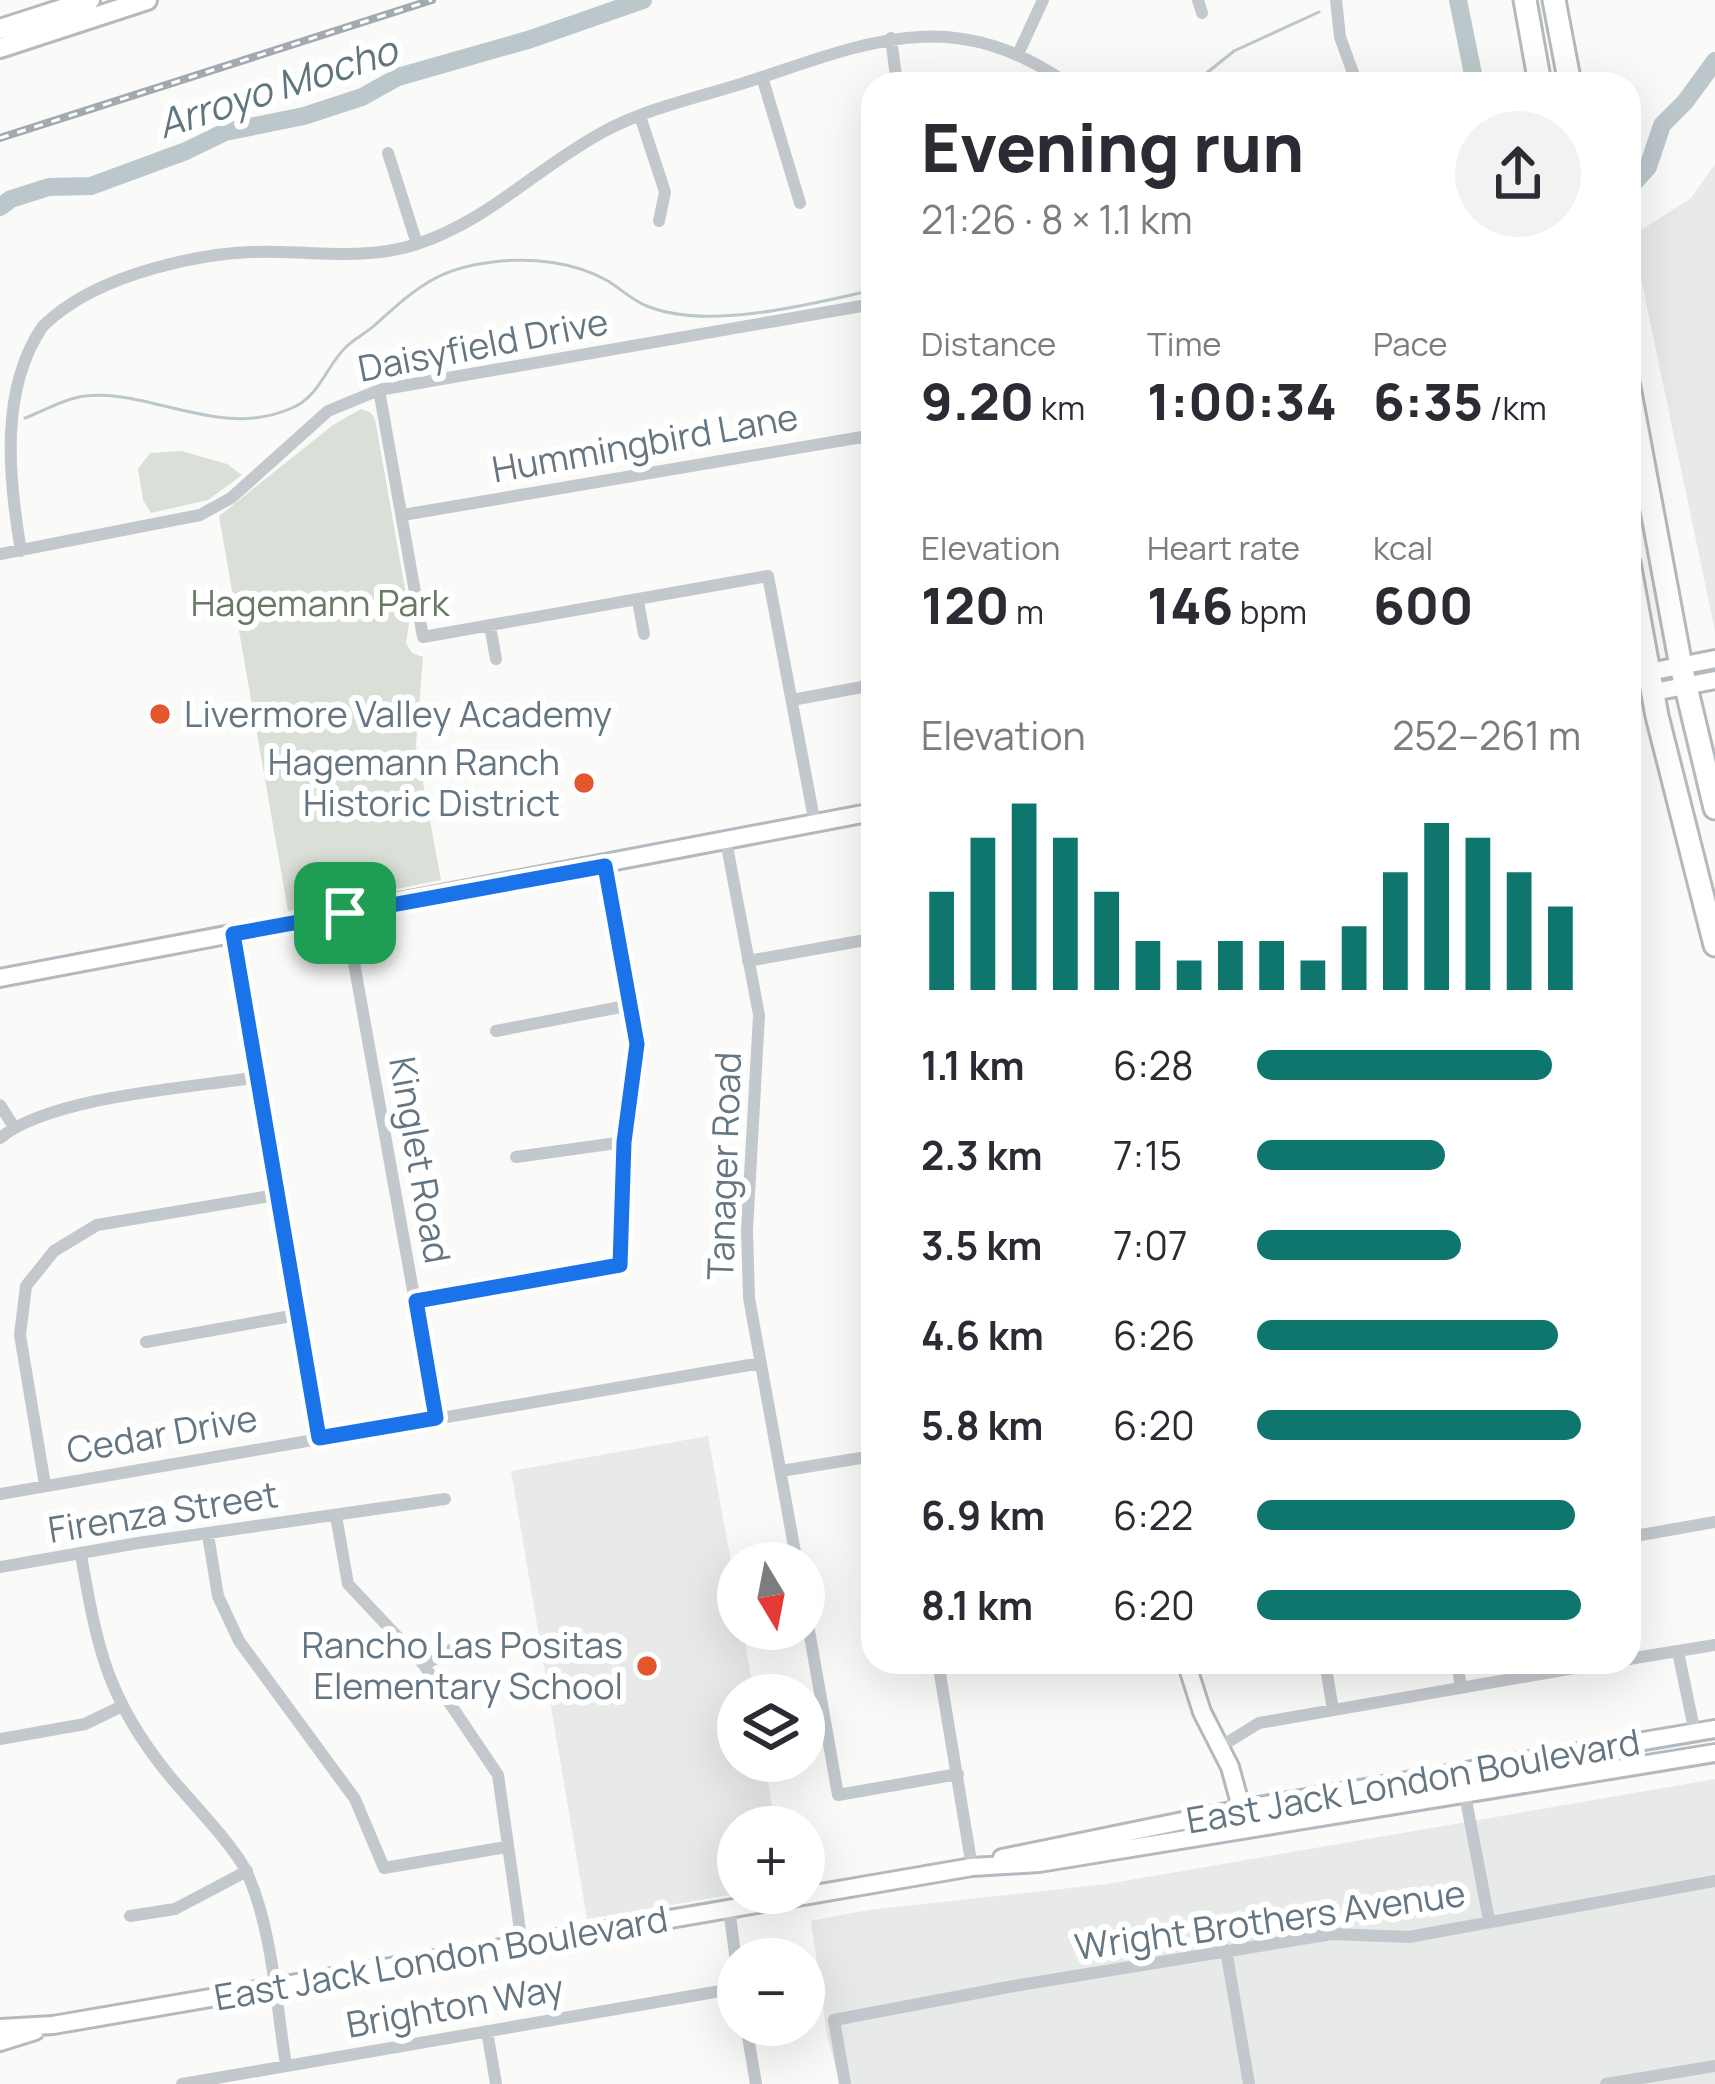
<!DOCTYPE html>
<meta charset="utf-8">
<style>
:root{--surface:#fff;--page:#f2f2f3;--text:#2b2b33;--muted:#7c7c81;--accent:#0f766e}
body{margin:0;font-family:Manrope,sans-serif;background:var(--page);color:var(--text);height:100vh;display:flex;flex-direction:column;font-size:45px;white-space:nowrap}
*{box-sizing:border-box;margin:0}
p{font-size:39px;color:var(--muted)}
.icon{flex:none;width:66px;height:66px;fill:none;stroke:currentColor;stroke-width:2;stroke-linecap:round;stroke-linejoin:round}
.map{position:relative;flex:1;overflow:hidden}
.details{position:absolute;left:861px;top:72px;width:780px;height:1602px;display:flex;flex-direction:column;background:var(--surface);border-radius:36px;box-shadow:0 12px 48px #0002}
.details>*{flex:none}
.needle{width:78px;rotate:170deg}
.tools{position:absolute;left:717px;top:1542px;display:grid;gap:24px}
.tools a{display:grid;place-items:center;width:108px;height:108px;border-radius:50%;background:var(--surface);box-shadow:0 12px 48px #0002;font-size:60px}
.pin{position:absolute;display:grid;place-items:center;width:102px;height:102px;color:#fff;margin:-51px;border-radius:24px;box-shadow:0 6px 18px #0006}
.round{display:grid;place-items:center;flex:none;width:126px;height:126px;border-radius:63px;background:var(--page)}
.headline{display:flex;align-items:center;justify-content:space-between;height:204px;padding:0 60px}
h1{font-size:66px;font-weight:800;line-height:90px}
.metrics{display:grid;grid-template-columns:repeat(3,1fr);gap:18px;height:204px;padding:12px 60px}
.metrics div{display:grid;align-content:center}
.metrics b{font-size:51px;font-weight:800}
.metrics small{font-size:33px;font-weight:400}
.metrics p{font-size:33px}
.chart{height:336px;padding:24px 60px}
.chart p{display:flex;justify-content:space-between}
.chart svg{width:100%;height:216px;margin-top:12px;stroke:var(--accent);stroke-width:6}
ul{padding:0 60px;list-style:none;font-size:39px}
li{display:grid;grid-template-columns:192px 144px 1fr;align-items:center;height:90px}
li i{height:30px;border-radius:15px;background:var(--accent)}
.map>svg:first-child{display:block}
</style>
<div class="map">
<svg width="1715" height="2084" viewBox="0 0 1715 2084">
<rect width="100%" height="100%" fill="#fafaf8"/>
<path fill="#e8e9e9" d="M1715,164V631L1632,236L1691,198Z
M708,1436L738,1600V1629H743L754,1695H738V1761H765L775,1827H738V1893H742L587,1919L511,1471Z
M1715,1779V2084H840L827,2035L811,1921L868,1910L1107,1884Z"/>
<path fill="#dadfd7" d="M361,409L371,413L375,419L410,617L406,643L412,653L423,657L416,745L441,880L288,911L219,516L333,425Z
M181,451L227,464L242,475L208,500L151,513L143,500L138,469L150,453Z"/>
<g fill="none" stroke-linecap="round" stroke-linejoin="round">
<path stroke="#bbc7cb" stroke-width="3" d="M1193,84L1234,51L1319,12
M25,418C43,411 66,398 85,396C152,389 220,440 292,408C320,396 326,366 346,347C354,339 366,333 375,325C415,289 437,268 493,262C531,257 575,262 608,281C621,289 633,301 647,306C707,331 812,304 873,290"/>
<path stroke="#bbc7cb" stroke-width="18" d="M1458,0L1475,84
M1629,188L1648,167L1662,125L1685,102L1715,61
M0,207L11,199L49,187L91,186L186,151L225,132L304,116L362,97L398,77L531,39L643,0"/>
<g stroke="#b3babf" stroke-width="22">
<path id="secondary" d="M1649,672L1715,659
M1654,692L1715,680
M0,978L873,812
M1186,1662L1202,1712L1230,1767L1244,1818
M1002,1858L1241,1809L1715,1729
M0,2028L53,2025L972,1867L1039,1863L1715,1753
M0,2042L35,2031"/>
</g>
<g stroke="#b5babe" stroke-width="24">
<path id="primary" d="M0,29L90,0
M0,48L147,0"/>
</g>
<g stroke="#b4b9bd" stroke-width="27">
<path id="highway" d="M1525,0L1540,84
M1554,0L1570,84
M1629,387L1681,666L1715,808
M1629,563L1657,716L1715,945"/>
</g>
<path stroke="#c3c8cc" stroke-width="12" d="M1198,0L1202,13
M1336,0L1340,37L1357,84
M891,38L897,84
M1018,54L1043,0
M762,77L800,203
M640,116L665,192L659,221
M388,153L417,244
M379,390L423,637L768,576L815,824
M403,515L868,436L873,467
M21,551C8,475 0,388 43,326C97,273 208,249 281,252C327,253 372,259 417,244C488,221 538,167 603,132C645,109 695,98 741,84C865,44 949,1 1068,84
M0,554L200,515L231,498L328,411L379,390L873,304
M638,601L644,634
M490,626L496,659
M792,700L873,685
M726,841L759,1015L747,1230L749,1298L797,1563
M345,913L436,1418
M233,934L319,1438
M748,961L871,939L873,950
M496,1031L631,1005
M0,1105L14,1127
M0,1138C51,1096 190,1088 258,1077
M516,1157L624,1142
M416,1301L620,1265L624,1142L637,1044L605,866
M146,1342L297,1315
M781,1471L873,1456
M45,1485L20,1335L26,1286L54,1251L97,1225L276,1195
M0,1494L761,1363
M336,1516L348,1584L424,1665L498,1775L522,1944
M208,1535L218,1596L239,1641L355,1799L384,1868L506,1847
M1629,1537L1715,1522
M81,1555C97,1647 107,1699 168,1774C189,1800 236,1847 248,1875C273,1933 276,2004 286,2065
M0,1567L138,1543L445,1499
M804,1602L838,1795L958,1774
M1678,1652L1695,1733
M1629,1659L1715,1645
M938,1662L972,1867
M1325,1662L1333,1710
M1457,1662L1461,1688
M424,1665L468,1640
M0,1739L85,1724L120,1707
M1220,1747L1259,1723L1609,1662
M1461,1774L1489,1920
M729,1908L738,1977
M130,1916L175,1909L247,1871
M1226,1950L1249,2084
M746,2025L756,2084
M487,2031L496,2084
M182,2084L738,1988
M845,2084L834,2020L1008,1987L1332,1934L1409,1937L1715,1881
M1606,2084L1715,2066"/>
<use href="#secondary" stroke="#fff" stroke-width="16"/>
<use href="#primary" stroke="#fff" stroke-width="18"/>
<use href="#highway" stroke="#fff" stroke-width="21"/>
<g stroke="#a2aab0" stroke-width="8">
<path id="rail" d="M0,138L432,0"/>
</g>
<use href="#rail" stroke="#fff" stroke-width="3" stroke-dasharray="9" stroke-linecap="butt"/>
</g>
<g fill="none" stroke-linecap="round" stroke-linejoin="round">
<g stroke="#fff" stroke-width="24">
<path id="route" d="M605,866L637,1044L624,1142L620,1265L416,1301L436,1418L319,1438L233,934Z"/>
</g>
<use href="#route" stroke="#1a73e8" stroke-width="15"/>
</g>
<g fill="#e4572e" stroke="#fff" stroke-width="4.5">
<circle cx="160" cy="714" r="12"/>
<circle cx="584" cy="783" r="12"/>
<circle cx="647" cy="1666" r="12"/>
</g>
<g text-anchor="middle" stroke-width="12" stroke-linejoin="round" paint-order="stroke">
<g font-size="36" fill="#657683" stroke="#fff">
<text transform="translate(483 345) rotate(-11)" y="13">Daisyfield Drive</text>
<text transform="translate(645 443) rotate(-10)" y="13">Hummingbird Lane</text>
<text transform="translate(420 1160) rotate(80)" y="13">Kinglet Road</text>
<text transform="translate(724 1166) rotate(-88)" y="13">Tanager Road</text>
<text transform="translate(162 1434) rotate(-10)" y="13">Cedar Drive</text>
<text transform="translate(163 1512) rotate(-9)" y="13">Firenza Street</text>
<text transform="translate(1413 1781) rotate(-10)" y="13">East Jack London Boulevard</text>
<text transform="translate(1270 1920) rotate(-8)" y="13">Wright Brothers Avenue</text>
<text transform="translate(441 1958) rotate(-10)" y="13">East Jack London Boulevard</text>
<text transform="translate(455 2006) rotate(-10)" y="13">Brighton Way</text>
</g>
<g font-size="36" fill="#687a64" stroke="#fff">
<text x="320" y="616">Hagemann Park</text>
</g>
<g font-size="36" fill="#657683" stroke="#fff" text-anchor="end">
<text x="184" y="727" text-anchor="start">Livermore Valley Academy</text>
<text x="560" y="775">Hagemann Ranch<tspan x="560" dy="41">Historic District</tspan></text>
<text x="623" y="1658">Rancho Las Positas<tspan x="623" dy="41">Elementary School</tspan></text>
</g>
<g font-size="39" font-style="italic" fill="#60757c" stroke="#fff">
<text transform="translate(277 87) rotate(-18)" y="14">Arroyo Mocho</text>
</g>
</g>
</svg>
<div class="tools">
<a><svg class="needle" viewBox="-14 -14 28 28"><path d="M0-13l5 13h-10z" fill="#e53935"/><path d="M0 13l5-13h-10z" fill="#7c7c81"/></svg></a>
<a><svg class="icon" aria-label="layers" viewBox="0 0 24 24"><path d="M12 4l9 5-9 5-9-5zM3 14l9 5 9-5"/></svg></a>
<a>+</a>
<a>−</a>
</div>
<div class="pin" style="left:345px;top:913px;background:#1e9e55"><svg class="icon" aria-label="arrive" viewBox="0 0 24 24"><path d="M6 21V4h12l-3 4 3 4H6"/></svg></div>
<section class="details">
<div class="headline"><div><h1>Evening run</h1><p>21:26 · 8 × 1.1 km</p></div><a class="round"><svg class="icon" aria-label="share" viewBox="0 0 24 24"><path d="M12 15V3M7 8l5-5 5 5M5 13v7h14v-7"/></svg></a></div>
<div class="metrics">
<div><p>Distance</p><b>9.20<small> km</small></b></div>
<div><p>Time</p><b>1:00:34</b></div>
<div><p>Pace</p><b>6:35<small> /km</small></b></div>
</div>
<div class="metrics">
<div><p>Elevation</p><b>120<small> m</small></b></div>
<div><p>Heart rate</p><b>146<small> bpm</small></b></div>
<div><p>kcal</p><b>600</b></div>
</div>
<div class="chart"><p><span>Elevation</span>252–261 m</p>
<svg viewBox="0 0 160 44" preserveAspectRatio="none"><path d="M5 44V24M15 44V13M25 44V6M35 44V13M45 44V24M55 44V34M65 44V38M75 44V34M85 44V34M95 44V38M105 44V31M115 44V20M125 44V10M135 44V13M145 44V20M155 44V27"/></svg>
</div>
<ul>
<li><b>1.1 km</b>6:28<i style="width:91%"></i></li>
<li><b>2.3 km</b>7:15<i style="width:58%"></i></li>
<li><b>3.5 km</b>7:07<i style="width:63%"></i></li>
<li><b>4.6 km</b>6:26<i style="width:93%"></i></li>
<li><b>5.8 km</b>6:20<i style="width:100%"></i></li>
<li><b>6.9 km</b>6:22<i style="width:98%"></i></li>
<li><b>8.1 km</b>6:20<i style="width:100%"></i></li>
</ul>
</section>
</div>
